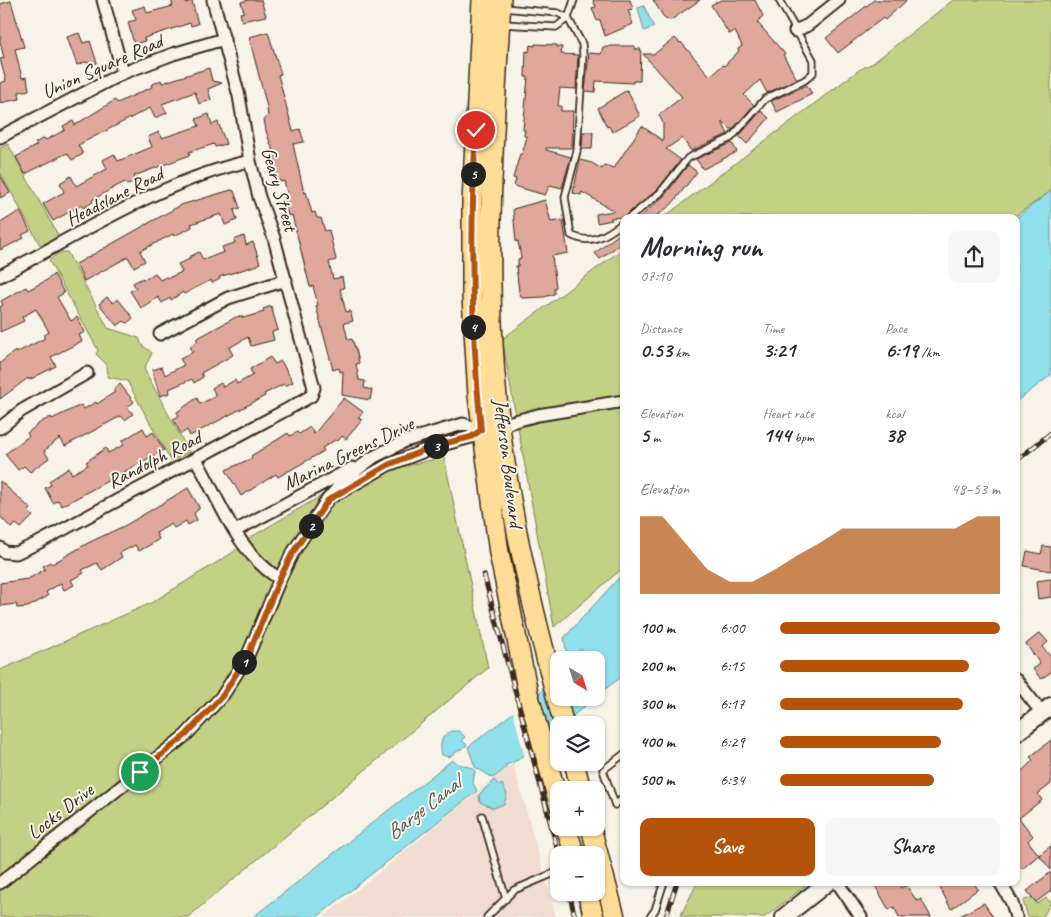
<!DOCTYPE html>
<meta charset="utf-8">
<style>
:root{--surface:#fff;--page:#f7f7f7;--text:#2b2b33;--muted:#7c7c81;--accent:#b45309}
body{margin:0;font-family:Caveat,sans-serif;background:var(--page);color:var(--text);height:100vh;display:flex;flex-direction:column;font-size:19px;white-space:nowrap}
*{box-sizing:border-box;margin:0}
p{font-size:16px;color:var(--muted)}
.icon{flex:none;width:28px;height:28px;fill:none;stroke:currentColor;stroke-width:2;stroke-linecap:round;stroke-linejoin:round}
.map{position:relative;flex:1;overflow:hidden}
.details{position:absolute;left:620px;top:214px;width:400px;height:672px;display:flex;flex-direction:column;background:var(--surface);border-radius:10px;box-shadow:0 1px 4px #0004}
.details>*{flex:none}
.needle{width:32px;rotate:142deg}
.fabs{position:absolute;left:550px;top:651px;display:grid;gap:10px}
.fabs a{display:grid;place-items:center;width:55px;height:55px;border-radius:10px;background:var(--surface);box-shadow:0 1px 4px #0004;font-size:25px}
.pin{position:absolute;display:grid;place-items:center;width:42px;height:42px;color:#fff;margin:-21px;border:2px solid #fff;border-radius:50%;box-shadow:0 1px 5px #0007}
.km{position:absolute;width:25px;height:25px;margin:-12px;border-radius:50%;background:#222;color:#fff;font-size:14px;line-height:25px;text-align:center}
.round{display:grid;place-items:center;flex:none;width:52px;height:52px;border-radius:10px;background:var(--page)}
.overview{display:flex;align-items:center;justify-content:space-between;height:85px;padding:0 20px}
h1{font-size:28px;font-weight:600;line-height:38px}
.metrics{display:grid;grid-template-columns:repeat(3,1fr);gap:8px;height:85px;padding:5px 20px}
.metrics div{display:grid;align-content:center}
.metrics b{font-size:21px;font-weight:600}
.metrics small{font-size:14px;font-weight:400}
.metrics p{font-size:14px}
.chart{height:140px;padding:10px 20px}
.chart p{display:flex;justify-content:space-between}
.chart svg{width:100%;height:90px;margin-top:5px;fill:var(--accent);opacity:.7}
.action{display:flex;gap:10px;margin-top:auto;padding:10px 20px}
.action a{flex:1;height:58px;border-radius:10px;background:var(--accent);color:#fff;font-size:20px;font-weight:600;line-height:58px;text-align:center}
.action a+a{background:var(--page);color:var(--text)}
ul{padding:0 20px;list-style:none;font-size:16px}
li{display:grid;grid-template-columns:80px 60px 1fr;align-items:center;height:38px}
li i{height:12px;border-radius:6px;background:var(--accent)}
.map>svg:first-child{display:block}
</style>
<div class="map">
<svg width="1051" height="917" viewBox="0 0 1051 917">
<rect width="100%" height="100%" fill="#f7f3e8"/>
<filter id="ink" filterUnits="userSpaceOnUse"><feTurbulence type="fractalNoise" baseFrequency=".02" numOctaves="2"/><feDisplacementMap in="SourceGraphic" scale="10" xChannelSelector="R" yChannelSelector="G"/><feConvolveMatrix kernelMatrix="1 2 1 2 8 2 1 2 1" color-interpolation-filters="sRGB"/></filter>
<g filter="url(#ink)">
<path fill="#f0dcd1" d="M513,763L556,917H324Z"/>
<path fill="#c3d185" stroke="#7f7e52" d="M953,0H1051V191L1014,217H664L859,70L873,63Z
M8,144L58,235C49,242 53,243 40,245L0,172V148Z
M624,248V567L554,627L502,339Z
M59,252H67L108,328L139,338L142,345L152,353L144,369L189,452L171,461L127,381L108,377L107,365L96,354L98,350L49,261Z
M444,457L488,668L188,917H0V670L151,603L232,553L251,537L350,479Z
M697,883V882L809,883L765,917H680Z
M1032,897L1037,904L1046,898L1051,902L1043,917H1028L1023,901Z"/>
<path fill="#8fe0ea" stroke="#6d9798" d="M644,6L654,27L644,31L638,8Z
M1051,191V375L1016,402V218Z
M624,572V675L596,696V660H573L582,651L581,649L568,660L564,638Z
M559,674V698H595L518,760L506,765V768L493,778L475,767L468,747L538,694Z
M452,731H459L465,737L462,740L467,745L449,757L442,755C439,745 441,734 452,731Z
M452,760C459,766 469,765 475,770L473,783L477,791L317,917H253Z
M494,780L499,786L502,784L507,794L504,804L493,808L480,802L479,795Z"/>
<path fill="#f7f3e8" d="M536,693L548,739L525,758L513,711Z"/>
<path fill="#e0a79c" stroke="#3b2a1e" d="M171,0H184L185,3L192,1L198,24L191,26L190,23L175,28L144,38L145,41L134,44L128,22L136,20L132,10L145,6L147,13L173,6Z
M249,0H261L266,16L242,21L240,13L244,12L241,2Z
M593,0H630L633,9L628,10L633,24L605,36L600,20L597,21L592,8L596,7Z
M653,0H700L671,20L665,19Z
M721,0H755L763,16L757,22L785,54L783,55L797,79L767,93L760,80L744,95L754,105L732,130L722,122L728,134L691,151L682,138L666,149L681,160L657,190L624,217L610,218L612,220L597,223L596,214L614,211L582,192L581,195L573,193L580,160L592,163L602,169L604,165L614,168L642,126L663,141V123L659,115L682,97L643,54H654L675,38L680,43L681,42L710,76L723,65L724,66L739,51L738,49L742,46L735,31L729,34L711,5Z
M874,0H907L885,20L883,18L838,53L826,38Z
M11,1L24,47L15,49L22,78L27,77L29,90L19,92L20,99L0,103V83L6,81L0,59L4,58L0,42V4Z
M268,32L281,74L278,75L293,131L300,129L304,142L293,144L304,193L306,192L312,213L315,212L317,218H321L325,231L329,230L336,260L329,262L333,279L342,277L344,288L340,289L346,312L350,311L353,321L344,323L348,340L352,339L357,353L359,363L356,364L359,380L365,381L364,388L372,390L370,400L342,395L343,371L340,372L339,368L333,370L316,306L318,305L313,286L310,287L292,215L288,216L286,207L285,198L288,197L284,181L280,182L272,163L277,162L266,131L264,119L268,116L267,107L249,37Z
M79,33L83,43L90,41L97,63L90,66L89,63L85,62L77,65L67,37Z
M535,44L557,45V47H562L561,54L578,55L576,89L560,88L558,106H561V111H573L572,148H546V150L571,157L562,188L550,185L545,195L514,186L516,179L513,178L520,154H522L527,137L524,136L525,130H523L528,77H525L526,51L529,52L530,45L535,46Z
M609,46H635V49H641L640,81H633V83L596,81L595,92L585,91L589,53L601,54L603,47H609Z
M209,68L212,81L222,83L208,89L211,100L199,104L195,92L162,104L167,113L155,118L150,108L78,145L83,154L72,160L67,153L25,174L17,159L16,157L37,145L35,143L44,138L46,140L65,130L63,126L73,121L75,125L115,100L117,103L152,87L151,85L161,80L162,83Z
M807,85L812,94L777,112L771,101Z
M627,90L640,116L612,132L609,126L607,127L598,108Z
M761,111L769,118L747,144L739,136Z
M209,114L212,125L218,122L226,144L215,147L214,144L189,152L190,155L134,176L136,180L127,185L125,182L117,186L92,200L93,202L83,208L82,205L53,221L50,216L43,204L64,192L60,183L71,176L76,186L107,169L103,160L114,154L118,161L152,147L148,137L159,132L162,138L199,126L196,119Z
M583,132H593L592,149H582Z
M732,143L737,152L703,169L696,159Z
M688,165L697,172L672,204L654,218H639L664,196Z
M0,175L10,193L0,198Z
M231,190L234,191L240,208L234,210L237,220L225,225L221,214L191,224L192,227L174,236L173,234L140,251L145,261L134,267L128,257L84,281L76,264L181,205Z
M545,200L551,222L563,220L568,253L552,256L556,287L554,288V294L544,297L522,298L519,292L516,266H518V259L521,258L518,241L516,242L513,209Z
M20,211L30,231L22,235L24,238L0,250V223Z
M624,230V241L600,259L595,253Z
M244,236L246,245L253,242L260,263L258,265L219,277L220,279L212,283L211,280L184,294L183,292L171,300L170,298L162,303L158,297L141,308L130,291L136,288L133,283L143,278L144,280L155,273L160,280L166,277L168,278L182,272L178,264L190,259L189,257L199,252L203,260L224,252L222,247L235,243L234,240Z
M54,274L64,293L57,297L71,321L77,317L85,332L79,335L82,341L51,357L56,366L29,380L28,378L0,399V363L15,351L16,353L45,338L43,336L49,332L36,309L22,317L24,321L0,332V307L3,305L1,301L26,287L28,290L47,280Z
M107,297L113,303L118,299L133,318L127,323L124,321L117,326L99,304Z
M271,306L278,330L272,332L274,340L251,346L248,337L229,348L233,355L201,373L203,377L194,383L192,379L169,389L170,393L160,396L152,370L162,367L165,375L184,365L180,359L193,352L190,346L198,341L196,339L236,317L242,316L243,318L264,312L263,309Z
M270,357L275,364L281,361L293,382L285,386L284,384L264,394L265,396L190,436L187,430L181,434L173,419L179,416L177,412L197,398L200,404L216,396L212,388L221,383L223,387L235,380L237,384L253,375L250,369Z
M120,384L134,402L127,407L133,414L125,420L121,416L65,446L60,438L44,451L49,458L30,472L24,466L18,470L5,454L29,436L27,433L41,422L51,417L52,419L81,405L84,409L96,402L97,404L115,392L113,390Z
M344,398L363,412L358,418L362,420L346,439L342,436L338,441L335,440L322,448L324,451L278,477L276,474L241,496L226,470L252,458L251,456L288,433L290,436L297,432L299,434L310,427L314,434Z
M143,428L147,436L153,432L164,450L62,506L58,500L53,503L45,488L51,485L49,481L69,468L72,474L88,465L86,462L106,448L108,453L124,445L122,441Z
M0,481L31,509L28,512L33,516L21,528L16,524L11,528L0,516Z
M188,488L199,507V509L194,513L197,520L188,525L186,521L174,528L171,524L156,533L159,539L148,546L139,551L135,545L120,553L122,557L102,570L97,563L82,570L84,573L71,580L74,585L64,590L61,583L46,592L48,596L28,607L17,608L16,604L0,606V583L28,579L45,569L43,566L50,562L52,564L88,543L126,525Z
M1043,546L1051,547V571L1024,566L1027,551L1041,554Z
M1051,579V597L1038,599L1036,581Z
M1040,633L1048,642L1042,647L1051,657V672L1041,679L1033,669L1040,664L1026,644Z
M1051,740V784L1038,794L1042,800L1019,818L1033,836L1028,841L1039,855L1022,869L1016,862V765L1022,771L1033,760L1030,757Z
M1051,846V870L1039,855Z
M1051,872V891L1036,902L1027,891Z
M873,882H898L901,888L906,885L917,901L921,899L931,917H899L894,907L889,910Z
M937,882H973L978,889L951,909Z
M984,903L993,917H958Z"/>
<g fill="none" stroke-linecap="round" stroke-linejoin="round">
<g stroke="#3b2a1e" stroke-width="9">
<path id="lane" d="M574,0L568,18L582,44L583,54L577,151L565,197L571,235C591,246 607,235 624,222
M503,24L556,27L568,18L558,13L504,8
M629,218L660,193L688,158L731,138L765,99L805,80L813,73V60L779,0
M624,754L603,770L615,805L624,797
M482,816L506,899
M487,917L514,890L559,871
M650,917L655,910L664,882"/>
</g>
<g stroke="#3b2a1e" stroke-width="15">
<path id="street" d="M103,0L123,73
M795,31L808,25L839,0
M0,137L123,73L173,54L224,39
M0,276C78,235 163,180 250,161
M160,334L228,298L286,280
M0,428L21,411L87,373
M196,459C220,501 237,553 280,579
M368,460L405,441L463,424L481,430
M335,495L388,465L435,447L471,437L481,430L538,415L624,401
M235,531L352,468
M0,548L4,552L16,553L38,543L286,410L311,396L314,388L274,238L259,197L250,161L239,96L213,0
M1016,680L1042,713
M837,882L861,917
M1000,882L1012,903L1016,917
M0,883L186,735L223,695L248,655L280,579L292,554L327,500L347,477L374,457"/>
</g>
<g stroke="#3b2a1e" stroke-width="20">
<path id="secondary" d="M1016,733L1051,706
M784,917L828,882"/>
</g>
<g stroke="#3b2a1e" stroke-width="22">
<path id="primary" d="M482,0L472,202V297L478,396L499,553L528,693L559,804
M501,0C493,142 483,284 500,426C512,527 537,627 564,725
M574,762L581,790
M566,828L575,855
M591,828L615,917
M587,892L594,917"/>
</g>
<use href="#lane" stroke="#f7f3e8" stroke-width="5.5"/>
<use href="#street" stroke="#f7f3e8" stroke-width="11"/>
<use href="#secondary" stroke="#f7f3e8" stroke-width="16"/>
<use href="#primary" stroke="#ffdd96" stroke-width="19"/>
<g stroke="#3b2a1e" stroke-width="5">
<path id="rail" d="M1016,461L1051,433
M484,575L559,855
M569,892L575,917
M666,917L677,882"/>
</g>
<use href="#rail" stroke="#f7f3e8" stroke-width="3" stroke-dasharray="9" stroke-linecap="butt"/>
</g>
</g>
<g fill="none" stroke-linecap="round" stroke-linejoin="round" filter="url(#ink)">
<g stroke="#fff" stroke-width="10">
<path id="route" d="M140,772L186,735L223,695L248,655L280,578L292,554L328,500L388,465L434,446L471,437L481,430C471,330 470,230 476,130"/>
</g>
<use href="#route" stroke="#b45309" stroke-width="6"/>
</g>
<g text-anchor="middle" stroke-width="4" stroke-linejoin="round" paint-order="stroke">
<g font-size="20" fill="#3b2a1e" stroke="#f7f3e8">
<text transform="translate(102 66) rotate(-24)" y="7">Union Square Road</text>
<text transform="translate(280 189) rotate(74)" y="7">Geary Street</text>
<text transform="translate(114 196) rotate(-27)" y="7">Headslane Road</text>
<text transform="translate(348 453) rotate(-26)" y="7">Marina Greens Drive</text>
<text transform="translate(154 459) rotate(-27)" y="7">Randolph Road</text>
<text transform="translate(509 463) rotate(83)" y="7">Jefferson Boulevard</text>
<text transform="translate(60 811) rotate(-38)" y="7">Locks Drive</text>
</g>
<g font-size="21" font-style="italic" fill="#505851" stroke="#f7f3e8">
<text transform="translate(423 808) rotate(-38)" y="7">Barge Canal</text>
</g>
</g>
</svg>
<div class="fabs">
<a><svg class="needle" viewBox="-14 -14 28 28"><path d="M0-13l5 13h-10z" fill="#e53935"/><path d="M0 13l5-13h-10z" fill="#7c7c81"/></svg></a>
<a><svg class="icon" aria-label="layers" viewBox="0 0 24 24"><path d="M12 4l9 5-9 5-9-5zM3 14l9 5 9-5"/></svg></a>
<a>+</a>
<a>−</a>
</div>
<div class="pin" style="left:140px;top:772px;background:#1e9e55"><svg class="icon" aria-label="arrive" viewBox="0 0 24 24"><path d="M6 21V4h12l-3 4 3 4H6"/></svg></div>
<div class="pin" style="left:476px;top:130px;background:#d93025"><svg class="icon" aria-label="check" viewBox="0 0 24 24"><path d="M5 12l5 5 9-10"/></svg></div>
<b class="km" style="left:244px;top:662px">1</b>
<b class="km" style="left:311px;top:526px">2</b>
<b class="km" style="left:436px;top:446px">3</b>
<b class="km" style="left:473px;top:327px">4</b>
<b class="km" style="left:473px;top:174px">5</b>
<section class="details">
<div class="overview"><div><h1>Morning run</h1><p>07:10</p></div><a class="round"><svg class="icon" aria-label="share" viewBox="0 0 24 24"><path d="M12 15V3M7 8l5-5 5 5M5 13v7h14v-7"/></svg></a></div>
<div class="metrics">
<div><p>Distance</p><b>0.53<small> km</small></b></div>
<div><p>Time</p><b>3:21</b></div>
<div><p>Pace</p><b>6:19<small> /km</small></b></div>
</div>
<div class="metrics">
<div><p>Elevation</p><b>5<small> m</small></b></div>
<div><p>Heart rate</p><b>144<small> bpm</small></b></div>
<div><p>kcal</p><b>38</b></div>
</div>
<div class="chart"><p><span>Elevation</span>48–53 m</p>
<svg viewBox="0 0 160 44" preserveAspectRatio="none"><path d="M0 44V6L10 6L20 19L30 32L40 38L50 38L60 32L70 25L80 19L90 12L100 12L110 12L120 12L130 12L140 12L150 6L160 6V44z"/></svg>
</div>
<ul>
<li><b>100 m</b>6:00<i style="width:100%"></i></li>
<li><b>200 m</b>6:15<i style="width:86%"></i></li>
<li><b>300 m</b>6:17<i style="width:83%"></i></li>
<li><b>400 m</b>6:29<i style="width:73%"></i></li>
<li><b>500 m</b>6:34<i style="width:70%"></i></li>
</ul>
<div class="action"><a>Save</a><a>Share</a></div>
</section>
</div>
